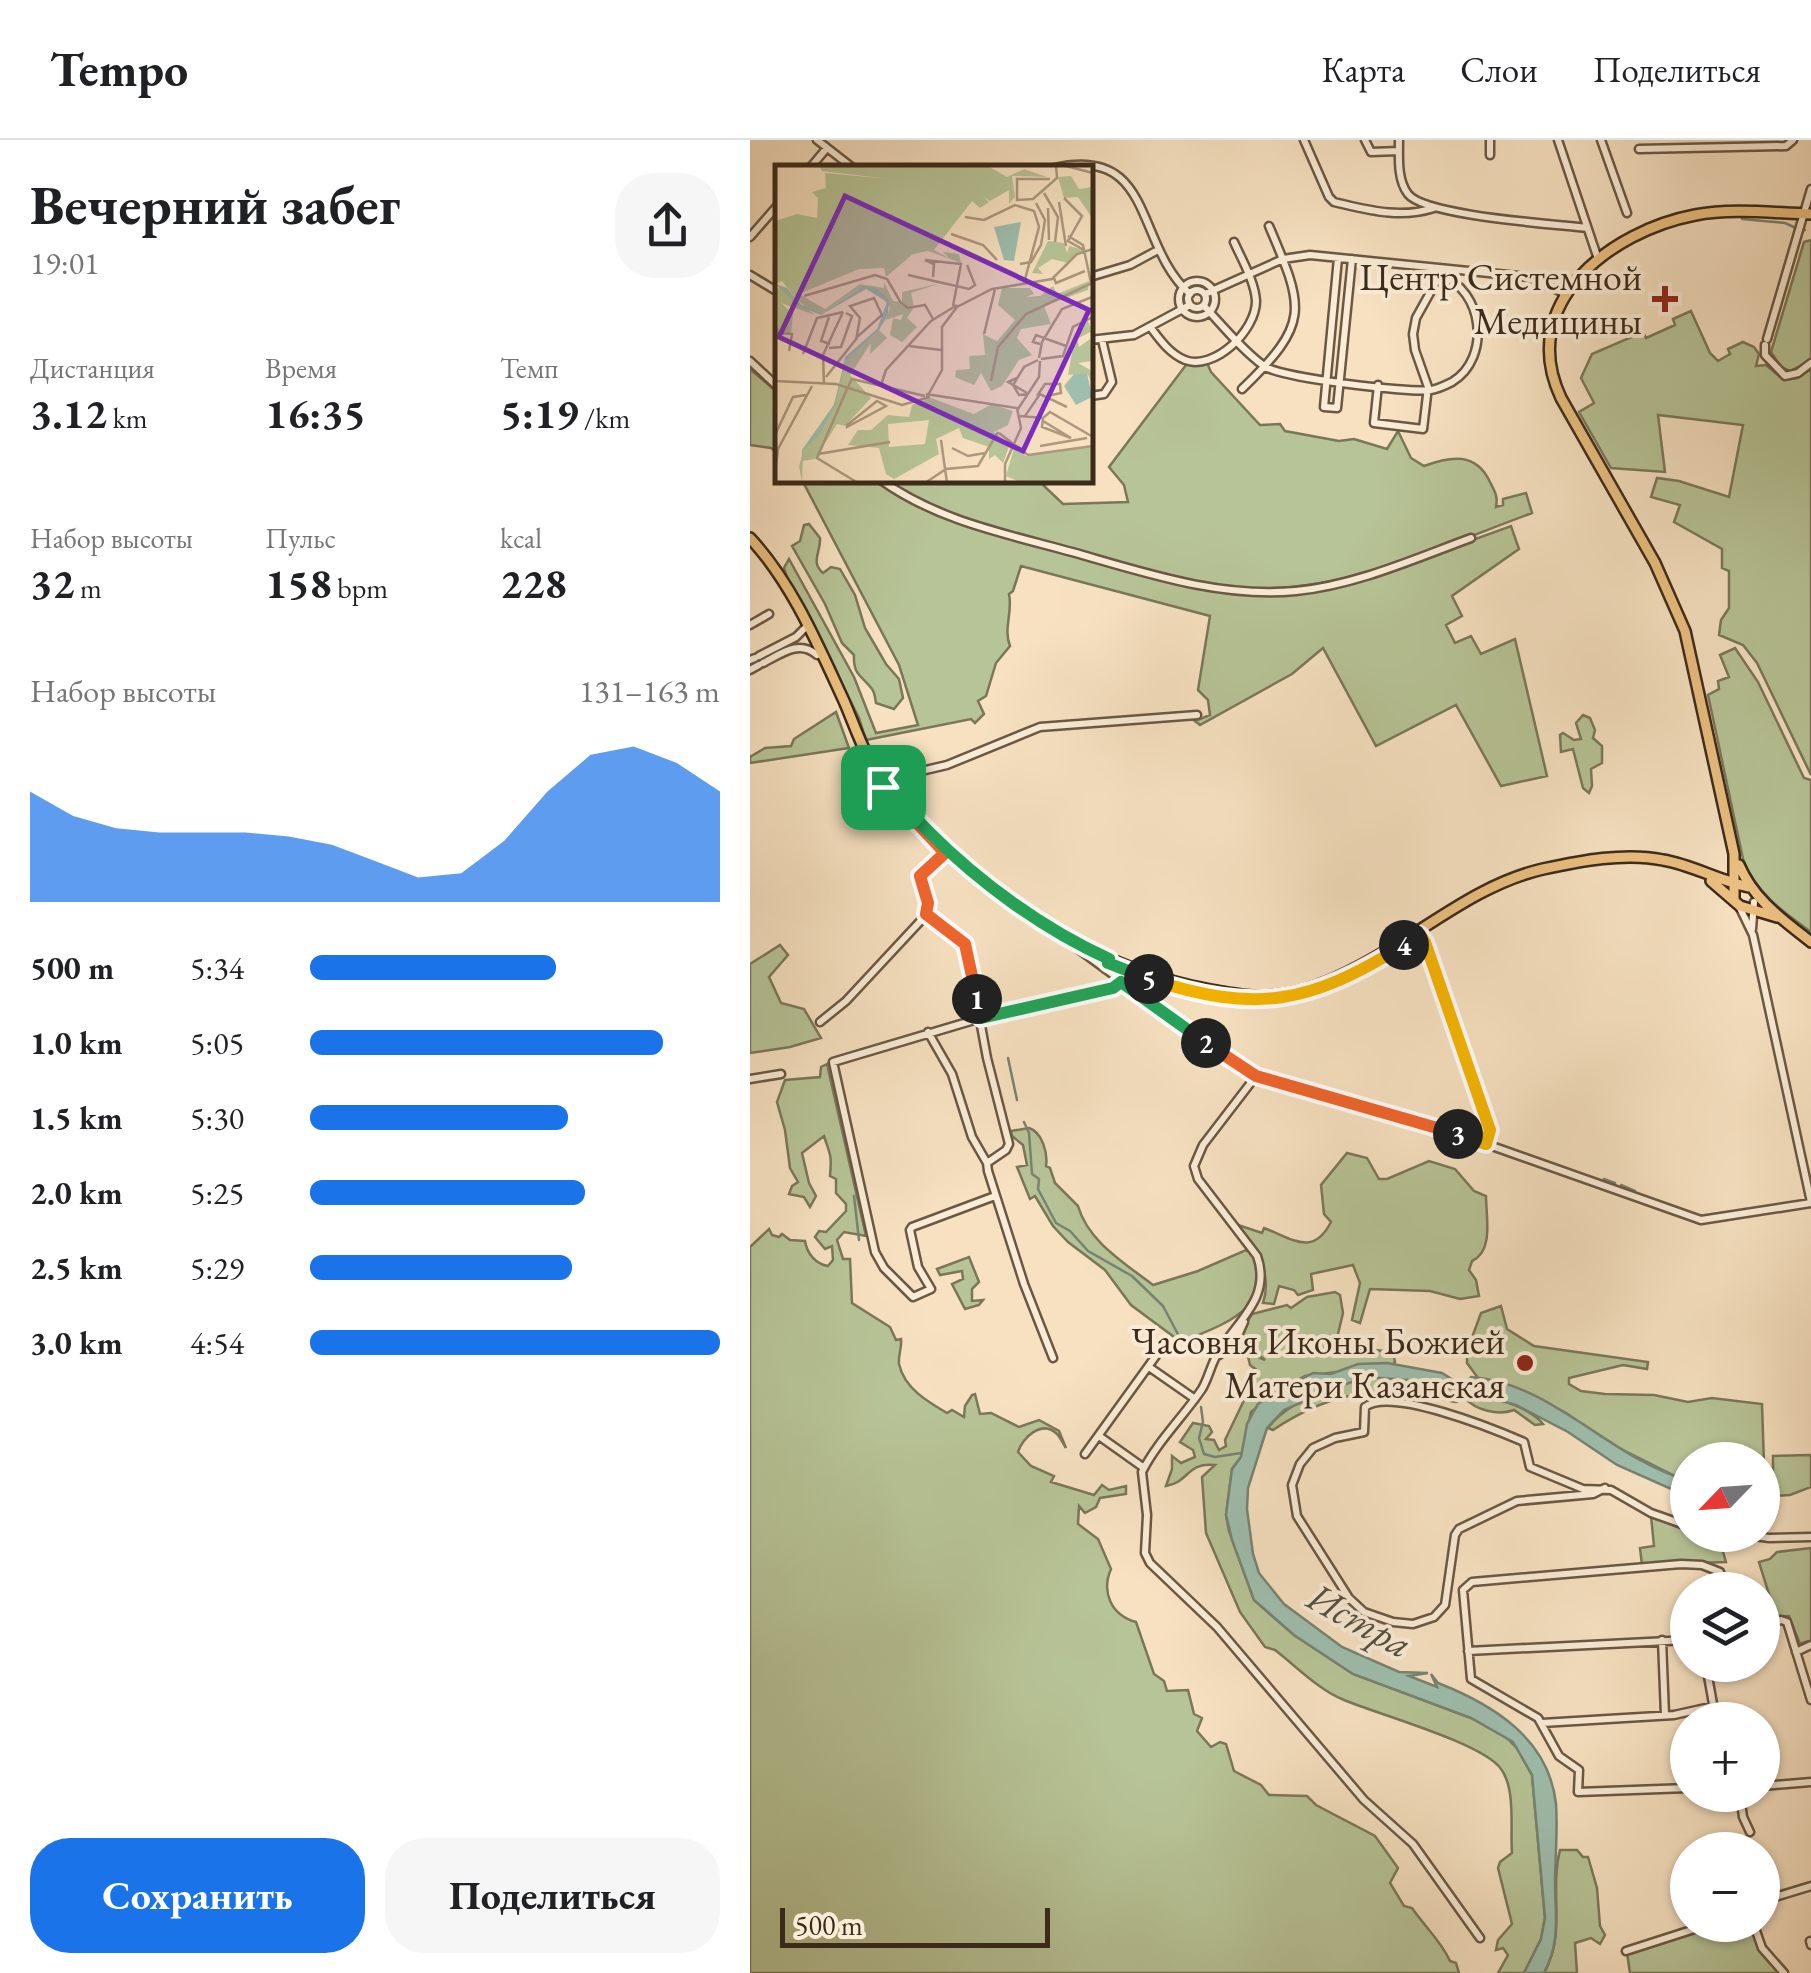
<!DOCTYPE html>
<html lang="ru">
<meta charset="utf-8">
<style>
:root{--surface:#fff;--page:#f6f6f6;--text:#202124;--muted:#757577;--line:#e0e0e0;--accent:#1a73e8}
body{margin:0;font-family:"EB Garamond",serif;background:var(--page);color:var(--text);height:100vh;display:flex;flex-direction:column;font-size:38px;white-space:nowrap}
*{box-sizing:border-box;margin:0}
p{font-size:32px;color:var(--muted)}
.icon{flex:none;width:55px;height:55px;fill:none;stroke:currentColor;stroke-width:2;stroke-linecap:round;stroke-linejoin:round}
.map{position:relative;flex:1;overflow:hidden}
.details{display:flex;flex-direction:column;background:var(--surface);width:750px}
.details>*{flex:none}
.needle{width:65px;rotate:245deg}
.fabs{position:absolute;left:920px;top:1302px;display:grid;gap:20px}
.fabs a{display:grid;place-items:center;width:110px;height:110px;border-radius:50%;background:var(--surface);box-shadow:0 2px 8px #0004;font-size:50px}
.scale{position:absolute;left:30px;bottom:25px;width:270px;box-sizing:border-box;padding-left:10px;border:5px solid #3c2a1b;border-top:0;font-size:28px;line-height:35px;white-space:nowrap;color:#3c2a1b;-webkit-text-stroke:8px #faecd7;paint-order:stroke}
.pin{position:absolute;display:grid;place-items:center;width:85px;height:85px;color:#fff;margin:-42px;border-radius:20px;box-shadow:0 5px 15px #0006}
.km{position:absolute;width:50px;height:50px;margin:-25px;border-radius:50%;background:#222;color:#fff;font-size:28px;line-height:50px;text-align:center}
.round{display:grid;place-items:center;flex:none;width:105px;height:105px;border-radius:40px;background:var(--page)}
.overview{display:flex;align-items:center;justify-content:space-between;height:170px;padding:0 30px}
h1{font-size:55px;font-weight:700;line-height:75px}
.metrics{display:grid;grid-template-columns:repeat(3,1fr);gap:15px;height:170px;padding:10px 30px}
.metrics div{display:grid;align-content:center}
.metrics b{font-size:42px;font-weight:700}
.metrics small{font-size:28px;font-weight:400}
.metrics p{font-size:28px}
.chart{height:280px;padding:20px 30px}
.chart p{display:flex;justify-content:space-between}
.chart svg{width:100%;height:180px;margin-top:10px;fill:var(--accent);opacity:.7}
.primary-button{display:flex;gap:20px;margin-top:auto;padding:20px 30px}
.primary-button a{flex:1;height:115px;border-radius:40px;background:var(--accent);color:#fff;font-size:40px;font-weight:700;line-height:115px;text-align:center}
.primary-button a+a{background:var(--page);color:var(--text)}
ul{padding:0 30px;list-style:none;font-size:32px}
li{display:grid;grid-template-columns:160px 120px 1fr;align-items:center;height:75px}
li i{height:25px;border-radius:12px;background:var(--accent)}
header{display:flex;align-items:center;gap:60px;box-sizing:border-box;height:140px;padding:0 50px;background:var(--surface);border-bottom:2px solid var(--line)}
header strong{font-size:48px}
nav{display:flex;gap:55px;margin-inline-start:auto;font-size:35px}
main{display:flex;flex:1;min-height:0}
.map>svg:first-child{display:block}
</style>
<header>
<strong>Tempo</strong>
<nav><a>Карта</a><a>Слои</a><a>Поделиться</a></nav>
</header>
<main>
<section class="details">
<div class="overview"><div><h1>Вечерний забег</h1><p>19:01</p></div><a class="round"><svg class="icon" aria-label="share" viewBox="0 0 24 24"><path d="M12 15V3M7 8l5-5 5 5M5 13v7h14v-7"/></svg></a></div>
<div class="metrics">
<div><p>Дистанция</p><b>3.12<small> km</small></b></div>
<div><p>Время</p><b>16:35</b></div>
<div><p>Темп</p><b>5:19<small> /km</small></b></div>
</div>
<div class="metrics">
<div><p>Набор высоты</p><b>32<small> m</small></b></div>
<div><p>Пульс</p><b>158<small> bpm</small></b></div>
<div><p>kcal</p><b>228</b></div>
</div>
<div class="chart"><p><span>Набор высоты</span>131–163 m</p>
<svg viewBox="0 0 160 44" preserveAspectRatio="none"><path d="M0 44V17L10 23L20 26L30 27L40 27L50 27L60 28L70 30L80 34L90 38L100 37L110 29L120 17L130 8L140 6L150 10L160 17V44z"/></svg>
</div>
<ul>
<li><b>500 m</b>5:34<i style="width:60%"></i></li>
<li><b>1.0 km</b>5:05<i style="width:86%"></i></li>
<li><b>1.5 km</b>5:30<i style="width:63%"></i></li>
<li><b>2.0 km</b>5:25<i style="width:67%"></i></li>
<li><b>2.5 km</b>5:29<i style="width:64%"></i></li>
<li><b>3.0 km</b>4:54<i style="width:100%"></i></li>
</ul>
<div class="primary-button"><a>Сохранить</a><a>Поделиться</a></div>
</section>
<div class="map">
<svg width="1061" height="1833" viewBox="0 0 1061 1833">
<rect width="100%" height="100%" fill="#f7e1c1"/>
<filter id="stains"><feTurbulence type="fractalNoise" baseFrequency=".002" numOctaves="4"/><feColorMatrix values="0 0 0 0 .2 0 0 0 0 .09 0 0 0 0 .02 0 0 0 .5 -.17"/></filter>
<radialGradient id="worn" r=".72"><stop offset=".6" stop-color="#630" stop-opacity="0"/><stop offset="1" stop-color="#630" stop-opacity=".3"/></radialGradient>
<path fill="#b7c497" stroke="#7a7759" stroke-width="2.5" d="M1061,100V220L1040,231L1031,227L1021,212L1054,102Z
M941,171L960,213L968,221L980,214L978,209L993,202L1004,207L1009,214L1006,226L1016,225L1034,240L1048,238L1061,229V635L1007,523L993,505L969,495L971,480L979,468V431L972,428V409L924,382L930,365L901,357L907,338L929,341L979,357L993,285L908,275L915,332L861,328L829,272L844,263L831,238L842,214L893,192L896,198L925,185L923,179Z
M439,221L450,226L457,223L461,232L510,285L530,284L535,291L589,301L604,299L637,309L648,291L661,318L674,326C701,316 726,312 740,342C745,352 748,356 746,367L753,365V359L776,353L782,373C665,416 561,470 433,440C334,413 225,395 136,340H299L294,346L313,364L378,362L374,345L359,327Z
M0,229L27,252V313L21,308L0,305Z
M52,340H123L160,362L222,388L406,439L481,454L543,453L632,433L761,386L769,409L702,456L712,476L696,485L705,503L721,496L731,514L765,499L797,636L751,646L706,565L626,606L573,508L542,534L450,585L445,581L460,575L458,560L448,550L460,476L271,426L263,451L259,454C263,472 253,489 260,506L246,523L236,556L228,561L234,574L225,583L221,579L116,600L109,578L38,440L34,428L39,419L104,537L126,593L168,585L149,525Z
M59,384L70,398C71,412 60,422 73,433L81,427L90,429L105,455L115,488L136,524L149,539L153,558L144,569L126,563C125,558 125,553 122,549C112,535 103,536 104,515L92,503L75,464L42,406L50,401L54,385Z
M985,508L1008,542L1054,638L1061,640V792C1033,772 1005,752 993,719L958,555L969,549L968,541L979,537L970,515Z
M86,572L99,608L0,623V617L15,608L41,606L44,599Z
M833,575L840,578L845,590L843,598L852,606V623L841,629L842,646L839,653L833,648L823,609L811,612L810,595L813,593L824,600L831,599L826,583Z
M30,805L38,815L19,837L31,863L54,869L71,898L40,907L0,913V824Z
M77,924L116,1096L94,1092L87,1100L93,1119H100L102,1163L140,1187L146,1200L151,1199C152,1208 148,1216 149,1224C154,1248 178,1262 197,1273L202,1270L214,1277L215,1266L222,1255L225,1254L230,1274L241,1273L269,1287L289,1280L309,1291L316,1308C313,1304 311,1298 307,1294C292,1279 272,1298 268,1312L281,1326L304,1336L301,1342L344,1355L352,1345L359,1350L376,1346V1354L350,1358L346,1367L335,1373L329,1366L328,1384L348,1399L361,1429C351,1452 361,1475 386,1482L404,1534L414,1541L417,1551L438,1550L444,1574L452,1578L447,1591L461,1607L470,1602L476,1604L484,1631L511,1645L519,1655L557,1656L566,1665L625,1696L648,1728L640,1743L654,1766L662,1768C675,1787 691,1801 700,1821L706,1823L709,1833H0V1107L19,1089L22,1095L29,1097L32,1094L40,1100L55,1101C57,1114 66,1124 78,1126L83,1120L82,1106L75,1109L65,1097L69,1091L76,1092L96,1071V1064L86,1053V1039L80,1036C82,1014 80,1015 74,996L52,1013L59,1043L66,1056L60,1067L54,1057L39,1054L42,1046L48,1042L40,1028L35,990L27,962L35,940L70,937L71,927Z
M279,988C292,992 298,1013 296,1026L300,1028L305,1043L328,1066C338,1101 373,1122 403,1145L448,1131L496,1110L501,1112C531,1169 468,1186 429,1203L424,1197L381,1165L355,1130L318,1102L303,1086L285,1056L280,1059L267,1027L277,1025L273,1005L262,996L261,991Z
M597,1013L617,1018L629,1039H637L679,1021L705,1029L724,1051L736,1056C736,1077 744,1111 722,1121L719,1130L726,1140L729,1156L710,1159L680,1151L620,1149L610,1183L602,1180L610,1143L603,1125L561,1134L563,1150L548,1155L544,1150L529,1146L524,1164L513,1163C523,1133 506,1106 485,1084L512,1093L514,1088C543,1099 563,1117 581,1082L574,1074L571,1045Z
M219,1117L229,1142L222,1149V1161L233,1160L229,1165L215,1169L202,1144L213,1139L212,1131L190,1135L187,1129Z
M585,1152L590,1155L593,1173L588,1194L590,1199L599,1202L598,1212L615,1209L643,1212L645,1222L643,1225L555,1236L528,1251L501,1272L491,1317L482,1329L476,1375L479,1391L504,1460L544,1495L603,1534L721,1578L754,1595L767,1608L782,1635L795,1778L791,1799L774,1833H748L758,1815L753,1808L746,1810L748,1800L762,1784L748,1728L750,1722L762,1713C760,1689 766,1649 751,1629C733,1603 627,1574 594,1560C569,1550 547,1527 525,1510L515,1507L490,1472L456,1393L452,1337L465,1325C436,1322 440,1342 416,1346L422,1329V1316L431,1323L445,1317L443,1310L430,1302L443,1283L459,1286L462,1292L456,1299L464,1300L469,1310L476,1306L475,1300L508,1231L500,1225L497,1212L515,1220L488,1198L502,1174L537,1165L541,1168L557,1157Z
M751,1166L757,1189L784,1206L898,1222L897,1229L873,1225L819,1238V1244L831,1251L855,1254L904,1255L938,1262L962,1258L1012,1264L1015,1353L1012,1320H938L937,1340L929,1338L857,1302L816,1273L781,1255L728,1238L717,1223V1211L731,1173Z
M617,1237C655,1238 771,1254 793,1284L785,1285L764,1270C748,1276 725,1270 715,1258L706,1262C630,1248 589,1246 523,1290L518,1288C538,1261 584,1245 617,1237Z
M1061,1315V1347L1040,1355L1023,1356V1316Z
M901,1376L937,1391L938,1395H968L976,1422L892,1425L890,1408L904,1406Z
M1061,1408V1500L1050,1504L1039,1476L1026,1477L1009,1422L1020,1419L1027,1412Z
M810,1710H827L833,1717H838L847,1748L850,1786L855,1795L850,1804L841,1798L825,1803L827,1833H794C817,1791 799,1752 810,1710Z
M963,1785H1002L1008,1806L1032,1833H880L877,1813Z"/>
<path fill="#9ebeae" stroke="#778373" stroke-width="2.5" d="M637,1223L692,1233L711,1245L718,1242L721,1237C801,1242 861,1319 937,1340V1356L867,1325L818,1292L766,1265L723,1253L657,1240L617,1237L584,1248L534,1270L517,1288L498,1348L497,1369L503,1414L509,1433L534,1464L592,1507L649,1532L678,1533L659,1536L687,1547L681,1534L688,1543C744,1565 799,1599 806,1664C808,1691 805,1716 805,1742C805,1776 811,1801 794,1833H774L791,1799L795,1778L782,1635L763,1602L721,1578L603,1534L544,1495L504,1460L482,1400L476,1375L482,1329L491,1317L497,1284L508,1264L536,1246L563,1233L581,1234L608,1224Z"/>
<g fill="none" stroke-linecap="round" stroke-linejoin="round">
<path stroke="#778373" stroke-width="2.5" d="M992,79L1035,83L1046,88
M1054,90H1055
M258,918L267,960
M274,982L279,993L282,1034L289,1039L288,1049L306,1083L320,1091L338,1111L382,1136L413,1166L431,1200
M854,1039L865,1043
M871,1045L885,1051
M104,1056L109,1100
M451,1267L453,1282L449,1298L454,1314L465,1317L491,1313"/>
<g stroke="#6b5844" stroke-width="11">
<path id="minor" d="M67,0L103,28
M554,0L579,57L584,62C619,70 649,79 684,68
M615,0L621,12L649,11
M649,0C649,17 647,40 658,54C675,76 804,84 837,88
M740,0V15
M808,0L848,119
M851,0L877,73
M889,9L1036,6L1043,0
M60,28L76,9
M304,28C405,5 384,104 440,154
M0,97L28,65
M588,118L574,267L587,268L602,119
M0,135L28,152
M340,137L380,125L408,110
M429 159a18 18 0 1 1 36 0a18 18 0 1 1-36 0Z
M438 159a9 9 0 1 1 18 0a9 9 0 1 1-18 0Z
M455,154L533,119L560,115L779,137L816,154
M454,166C473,186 492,210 514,226C531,238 658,253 681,250C688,249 696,245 702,242C742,218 733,149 691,136
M401,188C410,200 420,214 435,220C464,231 506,191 506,161C505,142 492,120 484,102
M1017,199L1061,49
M340,200L384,195L440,165
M1015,205V215L1035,236L1048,233L1061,223
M0,221L28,247
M628,245L624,283L673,289L678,247L665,210L663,194L666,178L691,133
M492,249C560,183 555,170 519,86
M340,256L354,254L362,242L352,200
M131,340C188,381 257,394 322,412C396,433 469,458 546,451C606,445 664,419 721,398
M0,485L19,474
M9,516L46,497L57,486
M0,520L5,518
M13,523C31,514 49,499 67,515
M0,530L9,525
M134,646L146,637L197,625L290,587L447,575
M989,766L1003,795L1061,1062
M177,774L178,763L170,736L198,710
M1002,789L1004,762
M670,795L740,990L737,1003
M327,808L482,922L525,943L708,994L951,1080L1061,1063
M70,882L96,861L177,774C187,781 213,800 217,810L237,918L259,1004L256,1010L237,1023L238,1031L274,1144L303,1218
M178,892L202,934L222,997L237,1023
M506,936L453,1005L444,1026L448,1039L507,1116C522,1158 487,1181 468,1213C461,1224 459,1237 452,1249C433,1277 407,1302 392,1332L397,1375L395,1413L400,1423L467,1487L614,1660L663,1704L730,1798
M0,939L31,934
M245,1056L162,1087L160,1090L168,1127L181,1149L163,1157L134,1128L125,1112L83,922L241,875L363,848L371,841
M469,1215L485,1202L494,1182
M399,1227L445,1259
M349,1296L394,1328
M335,1314L413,1206
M833,1349L780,1327L774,1302C744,1289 641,1247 615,1267L614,1292L585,1298L563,1308L550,1324L542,1345L547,1376L599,1458L614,1472L643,1482L663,1484L684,1477L695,1465L705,1395L709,1389L767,1361L843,1354L855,1348
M833,1349L861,1350L901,1373L938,1386
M998,1395L1019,1398L1061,1397
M1012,1484L1031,1480L1037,1482L1061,1560
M912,1500L915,1575
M718,1511L938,1500
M1046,1512L1061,1505
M792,1583L924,1575L960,1567L963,1564L956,1525
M1012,1646L1061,1642
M938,1648L828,1652L829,1630L809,1616L788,1578L721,1539L713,1450L722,1442L931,1424L952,1425L970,1432L975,1450
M990,1655L993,1677L1000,1692
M1012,1761L1061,1746
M1004,1785L1012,1808L1034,1833
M1060,1801L1061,1805
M876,1811L957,1785"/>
</g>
<g stroke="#3c2a1b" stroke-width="14">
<path id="major" d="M0,398C42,443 68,505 94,561C104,584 112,609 125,630C139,654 161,674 180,693C255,769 354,831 460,850C482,854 505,858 527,855C555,852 582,841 606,828C668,797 723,745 793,729C830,721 875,712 913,720C943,725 969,741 999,747
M989,725C1004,760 1032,779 1061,802
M961,741L990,766L1027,777
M984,761V714L935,491L905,423L811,258C766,163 861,91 945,75C982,68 1023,73 1061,74"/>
</g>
<use href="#minor" stroke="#faecd7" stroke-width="6"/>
<use href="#major" stroke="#ecc080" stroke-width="9"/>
</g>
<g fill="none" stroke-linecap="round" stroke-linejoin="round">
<g stroke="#fff" stroke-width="20">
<path id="split-1" d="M133,647L195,713L170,736L178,763L176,774L215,804L227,859"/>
</g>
<g stroke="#fff" stroke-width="20">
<path id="split-2" d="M227,859L231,878L363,848L371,842L456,903"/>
</g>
<g stroke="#fff" stroke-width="20">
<path id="split-3" d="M456,903L506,936L708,994"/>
</g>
<g stroke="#fff" stroke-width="20">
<path id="split-4" d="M654,805L670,795L675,802L740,990L736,1004L708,994"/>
</g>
<g stroke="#fff" stroke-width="20">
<path id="split-5" d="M399,839C507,874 559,864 654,805"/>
</g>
<g stroke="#fff" stroke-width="20">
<path id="split-6" d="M178,691C230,743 293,789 359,819L358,823L399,839"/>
</g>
<g stroke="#fff" stroke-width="20">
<path id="split-7" d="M133,647L135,645L178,691"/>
</g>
<use href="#split-1" stroke="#f0652b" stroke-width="12"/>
<use href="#split-2" stroke="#22a559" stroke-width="12"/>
<use href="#split-3" stroke="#f0652b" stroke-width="12"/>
<use href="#split-4" stroke="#f5b400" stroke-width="12"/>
<use href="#split-5" stroke="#f5b400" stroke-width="12"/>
<use href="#split-6" stroke="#22a559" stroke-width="12"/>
<use href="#split-7" stroke="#22a559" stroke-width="12"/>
</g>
<g fill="#8f2418" stroke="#faecd7" stroke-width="4">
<path d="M910 144h10v10h10v10h-10v10h-10v-10h-10v-10h10z"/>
<circle cx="775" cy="1223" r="10"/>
</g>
<g text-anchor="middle" stroke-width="8" stroke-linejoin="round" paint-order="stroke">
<g font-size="38" fill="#3c2a1b" stroke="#faecd7" text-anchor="end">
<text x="892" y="150">Центр Системной<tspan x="892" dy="44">Медицины</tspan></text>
<text x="755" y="1214">Часовня Иконы Божией<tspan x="755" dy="44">Матери Казанская</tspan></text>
</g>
<g font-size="40" font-style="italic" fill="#544f40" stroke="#faecd7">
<text transform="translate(610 1480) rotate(29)" y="14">Истра</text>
</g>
</g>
<g transform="translate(25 25)">
<rect width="318" height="318" fill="#f7e1c1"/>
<path d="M44,0H211L232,12L249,4L272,12L237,11L240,32L234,39V25L215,36L208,32L214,37L205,43L197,36L159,85L174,93L168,87L184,89L186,98L153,86L138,89L111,112L109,103L84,104L24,129L50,144L85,119L109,123V117L118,136L127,137V127L166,118L136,128L139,142L132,153L142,162L127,177L115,170L118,153L126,155L128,149L111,155L115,143L101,123L83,124L48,148L26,140L7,116L0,119V56L22,49L42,53L43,33L37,27L51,23L50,8L114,14L47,6ZM296,11L304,24L317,22V53L303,32L289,33L283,12ZM273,76L289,78L292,88L294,81L309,85L293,98L277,94L263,103L268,109L257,108ZM314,116L313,125L269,141L276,159L246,164L242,173L257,190L244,195L227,221L216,226L206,208L199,220L180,212L181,205L195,204L194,191L210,190L208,169L222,176L240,155L223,140L227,123H255L259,129L251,132L265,131L278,121L282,129ZM0,122L12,126L40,150L6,138L18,149L16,168H3ZM312,154L317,166L302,174L304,182L315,174L317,196L303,198L317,206V218L312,208L293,210L300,170ZM104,165L112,173L95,189L96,178L75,210L96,233L70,261L62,259L40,294L27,296V317L24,301L29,284L57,246L70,197ZM156,233L199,249L217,239L238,246L233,260L219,267L235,279L228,298L220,290L214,294V282L188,273L184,263L161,274L164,289L119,314L111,309L104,283L73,280L83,265H96L113,250L134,252L137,240ZM154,255L150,279L114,282L113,259ZM317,281V317H245L231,311L239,283L251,291Z" fill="#b7c497" fill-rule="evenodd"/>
<path d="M246,57L239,96L229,95L219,62ZM0,119L12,123L26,140L48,148L88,121L101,123L114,135L113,150L104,165L70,197L61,240L44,270L28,286L27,317V285L60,238L70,192L102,164L112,137L91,124L46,150L24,141ZM312,208L317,232L301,240L289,221L299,209Z" fill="#9ebeae"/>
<path fill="none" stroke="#ac987f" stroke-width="2.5" d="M287,0L318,8M275,14H242V35L258,34L282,13L281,0M269,28L283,52L280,77M289,33L307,51L293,76L309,85M284,37L291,81M273,43L274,75M190,52L209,55L240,40L259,46L264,62L249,118M176,69L208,80L222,95M293,71L308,80L316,118M245,99L256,97L266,80L270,55L261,38M133,110L194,124L200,120L192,100M158,112L159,99L150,95L186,99L178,141M279,113L281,118L310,106M29,131L100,110L112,114L126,138M125,137L133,143L150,140L158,154M54,152L46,176L55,179M0,156L3,168L17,169L14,186M209,169L220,124M81,175L85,153L75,141L99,133L107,150L82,172M265,179L258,177L261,170L291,181M134,181L166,185M54,183L66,182L77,151L71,148M28,189L42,153L68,147M264,193L267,177L287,144L317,132M266,194L288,191L298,162L318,152M51,212L82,173M242,213L233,217L254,229M0,216L61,219L127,240L155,232M216,216L223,182L251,149L317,118M49,219L48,190L68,147M106,220L111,205L156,156L182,140M73,222L77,214L150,231M72,224L42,293L83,318M151,229L242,243L246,263L230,299V318M253,229L244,230L238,220L249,202L263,195M262,231L270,219H285L286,228L272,231M152,232L167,205V162L182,142L217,124L277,114L302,89L318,84M102,236L111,241L72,262V260ZM243,244L264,212L265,196M245,251L268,253L275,247L318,272M250,251L265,229L292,242M268,256L296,273L267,262L268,253M224,268L253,290L318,281M0,270L18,232L31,230M166,275L172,318M265,281L312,273M177,283L193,291L210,288M43,289L115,277M0,308L3,284L37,221M150,318L171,304L203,301L223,267"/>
<path fill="#7b2cbf" fill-opacity="0.15" stroke="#7b2cbf" stroke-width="5" d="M70,31L314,145L248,286L4,172Z"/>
<rect width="318" height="318" fill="none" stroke="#3c2a1b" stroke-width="5"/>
</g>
<rect width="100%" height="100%" filter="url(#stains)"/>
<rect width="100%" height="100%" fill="url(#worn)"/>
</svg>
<div class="fabs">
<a><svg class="needle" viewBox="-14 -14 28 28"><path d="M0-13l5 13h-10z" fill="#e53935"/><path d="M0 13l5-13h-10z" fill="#757577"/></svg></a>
<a><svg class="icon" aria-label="layers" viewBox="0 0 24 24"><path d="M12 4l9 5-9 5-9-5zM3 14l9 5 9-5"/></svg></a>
<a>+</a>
<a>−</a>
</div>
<div class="scale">500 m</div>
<div class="pin" style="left:133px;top:647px;background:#1e9e55"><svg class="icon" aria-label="arrive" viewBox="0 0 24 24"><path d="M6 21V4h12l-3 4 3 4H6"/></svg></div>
<b class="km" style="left:227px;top:859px">1</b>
<b class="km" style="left:456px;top:903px">2</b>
<b class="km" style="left:708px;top:994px">3</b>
<b class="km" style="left:654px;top:805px">4</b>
<b class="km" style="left:399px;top:839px">5</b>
</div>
</main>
